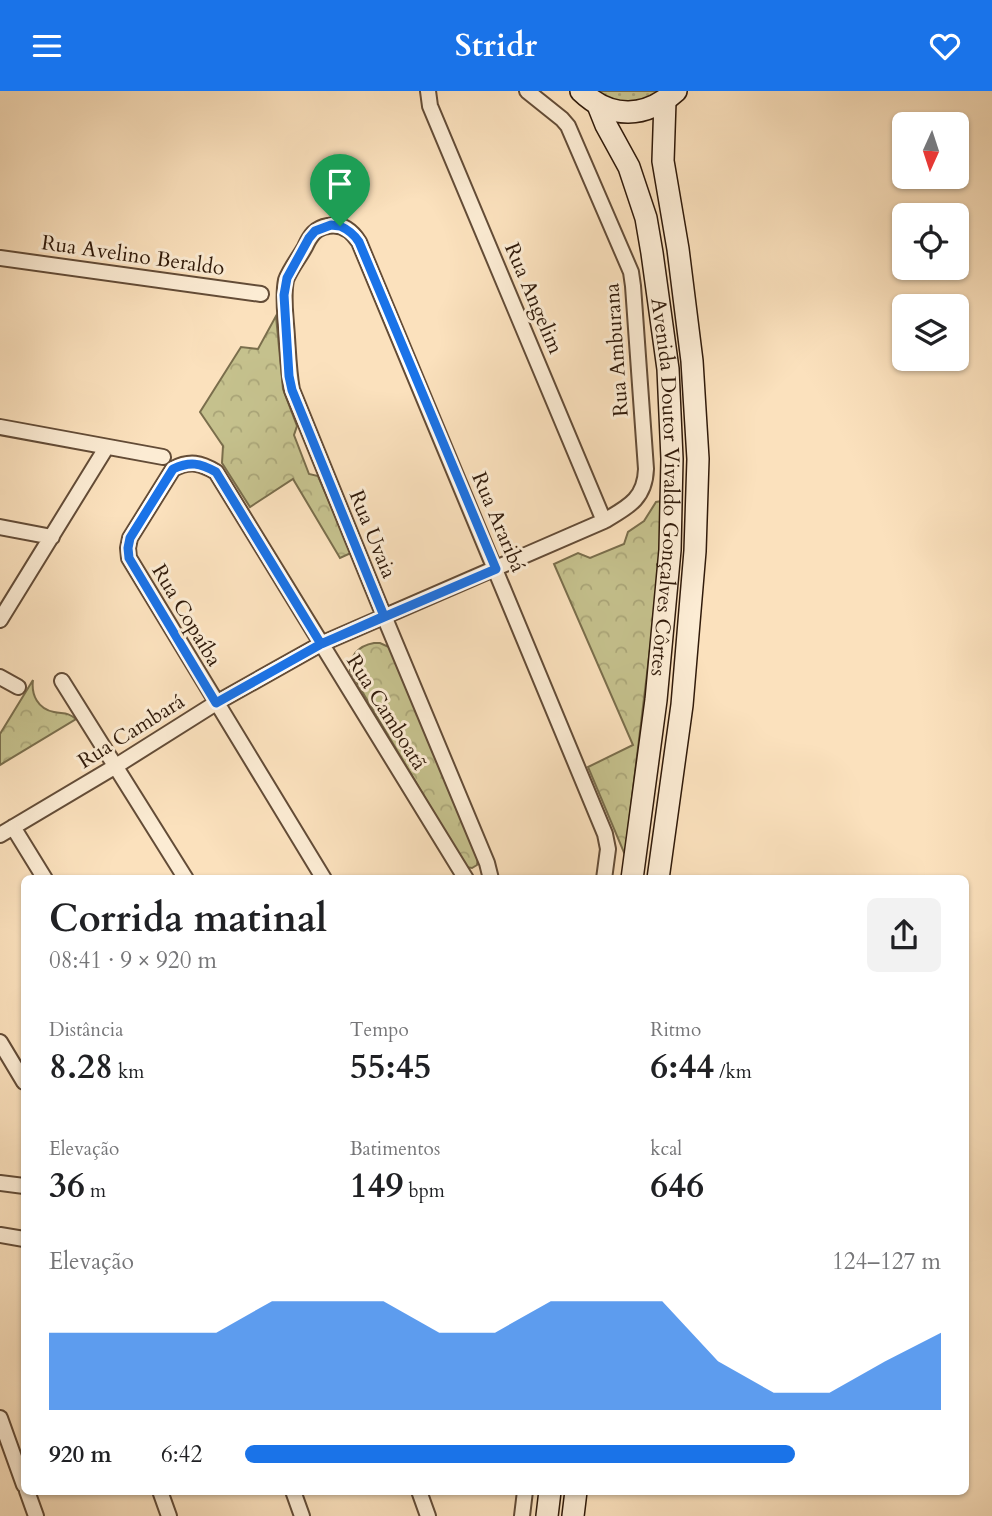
<!DOCTYPE html>
<html lang="pt">
<meta charset="utf-8">
<style>
:root{--surface:#fff;--page:#f2f2f2;--text:#202124;--muted:#757577;--accent:#1a73e8}
body{margin:0;font-family:Cardo,serif;background:var(--page);color:var(--text);height:100vh;display:flex;flex-direction:column;font-size:26px;white-space:nowrap}
*{box-sizing:border-box;margin:0}
p{font-size:23px;color:var(--muted)}
.icon{flex:none;width:38px;height:38px;fill:none;stroke:currentColor;stroke-width:2;stroke-linecap:round;stroke-linejoin:round}
.map{position:relative;flex:1;overflow:hidden}
.sheet{position:absolute;left:21px;top:784px;width:948px;height:620px;display:flex;flex-direction:column;background:var(--surface);border-radius:10px;box-shadow:0 2px 5px #0004}
.sheet>*{flex:none}
.needle{width:46px;rotate:183deg}
.tools{position:absolute;left:892px;top:21px;display:grid;gap:14px}
.tools a{display:grid;place-items:center;width:77px;height:77px;border-radius:10px;background:var(--surface);box-shadow:0 2px 5px #0004;font-size:35px}
.pin{position:absolute;display:grid;place-items:center;width:60px;height:60px;color:#fff;margin:-72px -30px;border-radius:50% 50% 50% 0;rotate:-45deg;box-shadow:0 0 7px #0007}
.pin .icon{rotate:45deg}
.round{display:grid;place-items:center;flex:none;width:74px;height:74px;border-radius:10px;background:var(--page)}
.headline{display:flex;align-items:center;justify-content:space-between;height:119px;padding:0 28px}
h1{font-size:38px;font-weight:700;line-height:52px}
.figures{display:grid;grid-template-columns:repeat(3,1fr);gap:10px;height:119px;padding:7px 28px}
.figures div{display:grid;align-content:center}
.figures b{font-size:35px;font-weight:700}
.figures small{font-size:19px;font-weight:400}
.figures p{font-size:19px}
.chart{height:196px;padding:14px 28px}
.chart p{display:flex;justify-content:space-between}
.chart svg{width:100%;height:126px;margin-top:7px;fill:var(--accent);opacity:.7}
ul{padding:0 28px;list-style:none;font-size:23px}
li{display:grid;grid-template-columns:112px 84px 1fr;align-items:center;height:52px}
li i{height:18px;border-radius:9px;background:var(--accent)}
header{display:flex;justify-content:space-between;align-items:center;height:91px;padding:0 28px;background:var(--accent);color:#fff;font-size:32px;font-weight:700}
.map>svg:first-child{display:block}
</style>
<header><svg class="icon" aria-label="menu" viewBox="0 0 24 24"><path d="M4 6h16M4 12h16M4 18h16"/></svg>Stridr<svg class="icon" aria-label="heart" viewBox="0 0 24 24"><path d="M12 20l-8-8c-3-5 5-10 8-4 3-6 11-1 8 4z"/></svg></header>
<div class="map">
<svg width="992" height="1425" viewBox="0 0 992 1425">
<defs>
<pattern id="grass-dots" width="8" height="8" patternUnits="userSpaceOnUse" patternTransform="scale(1.75)"><rect width="8" height="8" fill="#c5c18d"/><path d="M2 2h.1M6 6h.1" fill="none" stroke="#aaa578" stroke-width="1.8" stroke-linecap="round"/></pattern>
<pattern id="park-crowns" width="20" height="18" patternUnits="userSpaceOnUse" patternTransform="scale(1.75)"><rect width="20" height="18" fill="#c5c18d"/><path d="M2 6a3 3 0 1 1 6 0M12 15a3 3 0 1 1 6 0" fill="none" stroke="#aaa578"/></pattern>
</defs>
<rect width="100%" height="100%" fill="#fbe1bd"/>
<filter id="stains"><feTurbulence type="fractalNoise" baseFrequency=".00286" numOctaves="4"/><feColorMatrix values="0 0 0 0 .2 0 0 0 0 .09 0 0 0 0 .02 0 0 0 .5 -.17"/></filter>
<radialGradient id="worn" r=".72"><stop offset=".6" stop-color="#630" stop-opacity="0"/><stop offset="1" stop-color="#630" stop-opacity=".3"/></radialGradient>
<path fill="url(#grass-dots)" stroke="#7a6e4c" stroke-width="2" d="M589,0H668L629,16Z"/>
<path fill="url(#park-crowns)" stroke="#7a6e4c" stroke-width="2" d="M276,225L283,298L297,335L294,344L309,383L318,385L351,462L340,467L293,388L250,416L222,372L223,355L200,321L241,256L258,258Z
M662,410L658,492L625,764L588,676L633,654L554,473L578,462L590,467L624,453L628,441L644,430L656,411Z
M374,552H380L391,557L478,767L477,774L472,777L466,776L350,580C350,564 358,555 374,552Z
M33,589C31,604 38,618 54,621C63,623 68,621 76,628L0,674V643Z"/>
<g fill="none" stroke-linecap="round" stroke-linejoin="round">
<g stroke="#634c37" stroke-width="18">
<path id="street" d="M428,0L430,15L604,430
M0,167L261,203
M0,336L163,366
M0,436L52,446
M0,529L106,357
M0,586L18,596
M62,590L186,788
M13,736L45,788
M0,744L116,675L216,612L321,553L604,430C628,416 645,408 646,378L633,195L631,181L568,35L562,28L527,0
M324,788L129,467L128,457L130,447L173,378C190,369 201,372 216,381L466,788
M491,788L487,772L384,525L292,299C288,277 288,255 286,233C285,219 283,204 286,189C290,178 299,167 305,156C310,145 315,137 328,135C342,132 352,140 359,151L605,743L608,758L604,788
M0,951L24,991
M0,1092L24,1095
M0,1144L24,1148
M0,1327L24,1394
M27,1400L36,1425
M160,1400L169,1425
M293,1400L302,1425
M419,1400L428,1425
M522,1425L525,1400"/>
</g>
<g stroke="#301a0a" stroke-width="24">
<g id="secondary">
<path d="M581,0C611,29 646,27 676,0"/>
<path id="s1" d="M598,14L606,34L629,76L646,127L652,162L668,278L672,368L670,459L656,609L632,788"/>
<path d="M658,788L682,614L695,460L698,368L692,270L678,158L663,70L665,10"/>
<path d="M547,1425L550,1400"/>
<path d="M573,1425L576,1400"/>
</g>
</g>
<use href="#street" stroke="#fcecd4" stroke-width="14"/>
<use href="#secondary" stroke="#fcecd4" stroke-width="21"/>
</g>
<g fill="none" stroke-linecap="round" stroke-linejoin="round">
<g stroke="#fff" stroke-width="14">
<path id="route" d="M340,135L331,134L315,140L309,147L287,187L284,204L289,285L292,299L384,525L321,553L216,612L129,467L128,457L130,447L173,378C190,370 200,372 216,381L321,553L496,478L359,151C354,143 349,139 340,135"/>
</g>
<use href="#route" stroke="#1a73e8" stroke-width="9"/>
</g>
<g text-anchor="middle" stroke-width="6" stroke-linejoin="round" paint-order="stroke">
<g font-size="21" fill="#301a0a" stroke="#fcecd4">
<text transform="translate(133 164) rotate(8)" y="7">Rua Avelino Beraldo</text>
<text transform="translate(534 207) rotate(67)" y="7">Rua Angelim</text>
<text transform="translate(616 259) rotate(-94)" y="7">Rua Amburana</text>
<text dy="7" stroke="none"><textPath href="#s1" startOffset="394">Avenida Doutor Vivaldo Gonçalves Côrtes</textPath></text>
<text transform="translate(499 431) rotate(67)" y="7">Rua Araribá</text>
<text transform="translate(373 443) rotate(68)" y="7">Rua Uvaia</text>
<text transform="translate(187 524) rotate(59)" y="7">Rua Copaíba</text>
<text transform="translate(387 621) rotate(58)" y="7">Rua Camboatã</text>
<text transform="translate(131 640) rotate(-32)" y="7">Rua Cambará</text>
</g>
</g>
<rect width="100%" height="100%" filter="url(#stains)"/>
<rect width="100%" height="100%" fill="url(#worn)"/>
</svg>
<div class="tools">
<a><svg class="needle" viewBox="-14 -14 28 28"><path d="M0-13l5 13h-10z" fill="#e53935"/><path d="M0 13l5-13h-10z" fill="#757577"/></svg></a>
<a><svg class="icon" aria-label="locate" viewBox="0 0 24 24"><circle cx="12" cy="12" r="6"/><path d="M12 2v4M12 18v4M2 12h4M18 12h4"/></svg></a>
<a><svg class="icon" aria-label="layers" viewBox="0 0 24 24"><path d="M12 4l9 5-9 5-9-5zM3 14l9 5 9-5"/></svg></a>
</div>
<div class="pin" style="left:340px;top:135px;background:#1e9e55"><svg class="icon" aria-label="arrive" viewBox="0 0 24 24"><path d="M6 21V4h12l-3 4 3 4H6"/></svg></div>
<section class="sheet">
<div class="headline"><div><h1>Corrida matinal</h1><p>08:41 · 9 × 920 m</p></div><a class="round"><svg class="icon" aria-label="share" viewBox="0 0 24 24"><path d="M12 15V3M7 8l5-5 5 5M5 13v7h14v-7"/></svg></a></div>
<div class="figures">
<div><p>Distância</p><b>8.28<small> km</small></b></div>
<div><p>Tempo</p><b>55:45</b></div>
<div><p>Ritmo</p><b>6:44<small> /km</small></b></div>
</div>
<div class="figures">
<div><p>Elevação</p><b>36<small> m</small></b></div>
<div><p>Batimentos</p><b>149<small> bpm</small></b></div>
<div><p>kcal</p><b>646</b></div>
</div>
<div class="chart"><p><span>Elevação</span>124–127 m</p>
<svg viewBox="0 0 160 44" preserveAspectRatio="none"><path d="M0 44V17L10 17L20 17L30 17L40 6L50 6L60 6L70 17L80 17L90 6L100 6L110 6L120 27L130 38L140 38L150 27L160 17V44z"/></svg>
</div>
<ul>
<li><b>920 m</b>6:42<i style="width:79%"></i></li>
</ul>
</section>
</div>
